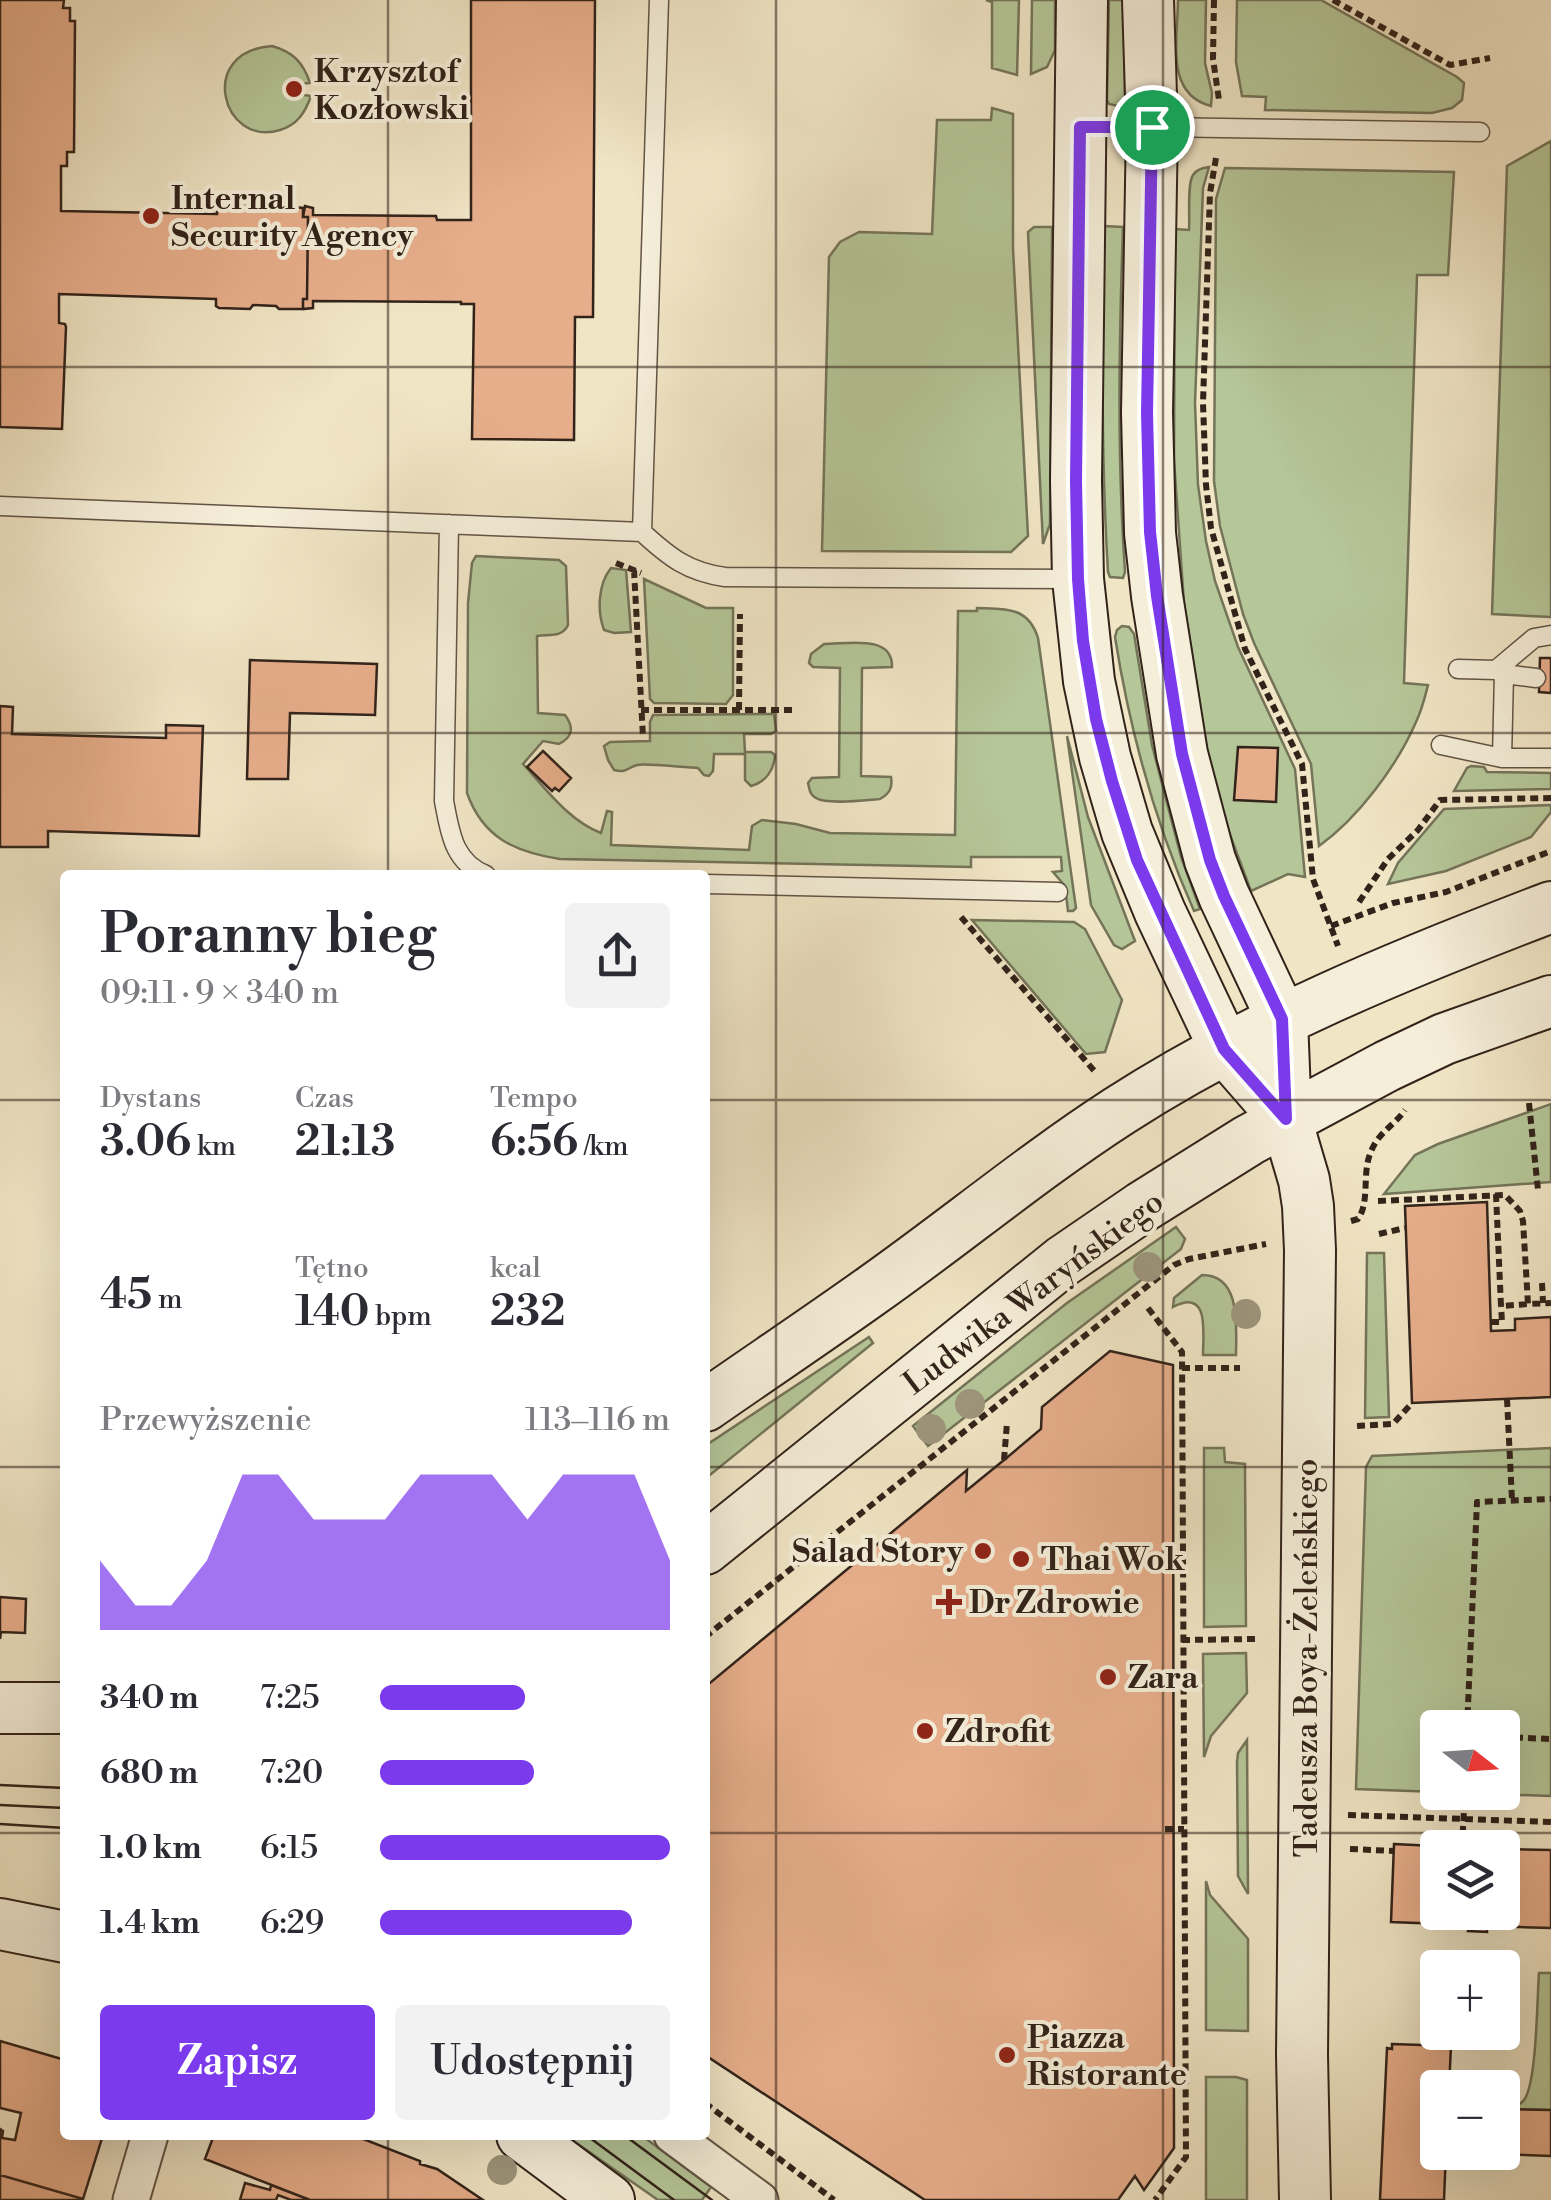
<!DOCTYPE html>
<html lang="pl">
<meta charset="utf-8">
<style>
:root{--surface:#fff;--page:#f2f2f3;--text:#2b2b33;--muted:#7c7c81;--accent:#7c3aed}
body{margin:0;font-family:"Libre Bodoni",serif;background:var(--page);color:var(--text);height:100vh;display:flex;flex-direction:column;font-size:38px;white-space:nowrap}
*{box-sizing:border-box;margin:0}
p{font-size:32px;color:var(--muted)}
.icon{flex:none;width:55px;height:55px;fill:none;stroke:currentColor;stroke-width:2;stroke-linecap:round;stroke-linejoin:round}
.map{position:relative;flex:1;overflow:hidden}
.sheet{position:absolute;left:60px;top:870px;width:650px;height:1270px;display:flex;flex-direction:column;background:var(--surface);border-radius:10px;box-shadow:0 10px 40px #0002}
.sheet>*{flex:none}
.needle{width:65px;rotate:107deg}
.tools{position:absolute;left:1420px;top:1710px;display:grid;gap:20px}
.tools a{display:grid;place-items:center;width:100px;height:100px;border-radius:10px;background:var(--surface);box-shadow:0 10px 40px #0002;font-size:50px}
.pin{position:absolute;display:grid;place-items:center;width:85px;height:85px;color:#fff;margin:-42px;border:5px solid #fff;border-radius:50%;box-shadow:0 2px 10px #0007}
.round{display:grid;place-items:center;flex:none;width:105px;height:105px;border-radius:10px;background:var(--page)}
.summary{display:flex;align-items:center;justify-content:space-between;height:170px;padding:0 40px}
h1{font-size:55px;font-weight:600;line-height:75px}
.figures{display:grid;grid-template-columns:repeat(3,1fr);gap:15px;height:170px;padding:10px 40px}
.figures div{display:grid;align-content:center}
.figures b{font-size:42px;font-weight:600}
.figures small{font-size:28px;font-weight:400}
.figures p{font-size:28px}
.chart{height:280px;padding:20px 40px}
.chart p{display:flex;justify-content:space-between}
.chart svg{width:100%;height:180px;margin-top:10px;fill:var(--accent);opacity:.7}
.button{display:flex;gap:20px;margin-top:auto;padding:20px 40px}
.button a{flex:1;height:115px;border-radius:10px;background:var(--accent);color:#fff;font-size:40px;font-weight:600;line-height:115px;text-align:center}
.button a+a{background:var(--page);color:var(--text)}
ul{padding:0 40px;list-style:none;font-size:32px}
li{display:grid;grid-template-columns:160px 120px 1fr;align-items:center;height:75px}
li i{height:25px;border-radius:12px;background:var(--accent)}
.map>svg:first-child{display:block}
</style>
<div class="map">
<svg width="1551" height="2200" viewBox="0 0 1551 2200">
<rect width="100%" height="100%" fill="#f0e5c5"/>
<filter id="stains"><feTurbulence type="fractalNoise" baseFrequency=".002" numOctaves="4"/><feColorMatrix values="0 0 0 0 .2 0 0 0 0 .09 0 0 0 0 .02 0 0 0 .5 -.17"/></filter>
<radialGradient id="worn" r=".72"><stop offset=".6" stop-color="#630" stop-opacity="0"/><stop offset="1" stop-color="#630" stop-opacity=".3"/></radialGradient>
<path fill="#b5c698" stroke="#747459" stroke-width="2.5" d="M986,0H1019L1017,75L992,68V2Z
M1032,0H1055V50L1047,67L1031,74Z
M1109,0H1124L1125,99L1122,104L1118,106L1109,104L1107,100Z
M1178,0H1206L1205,63L1212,93L1211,106C1164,94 1178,38 1178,0Z
M1237,0H1321L1457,77L1464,83L1462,100L1452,108L1432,113L1265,110L1266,97L1242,96L1236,62Z
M272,46C293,52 303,62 310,83L289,85V93L311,96C305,113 297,125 280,130C222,148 196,51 272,46Z
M992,108L1013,114V249L1028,536L1011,552L822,551L829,257L840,242L859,232L932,234L937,120H991Z
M1551,141V617L1492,614L1507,166Z
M1209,167L1203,188L1195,403L1198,485L1206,541L1215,581L1238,647L1295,769L1305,877L1288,874L1251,891L1229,832L1209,764L1184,603L1174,460L1175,229L1189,230C1190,218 1187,184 1193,175C1197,169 1203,168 1209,167Z
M1225,168L1454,172L1448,275H1417L1404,683L1428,685C1425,697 1422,710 1416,722C1397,766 1358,818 1319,846L1311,764L1254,643L1243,614L1220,526L1214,481L1216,199Z
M1104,226L1123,227C1119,342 1117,457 1125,572L1123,578L1110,577L1108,572C1101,457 1102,342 1104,226Z
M1034,227H1052L1050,524L1043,544L1028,232Z
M476,556L559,560L566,566L568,625C562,638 549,634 537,636L538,713L565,715C574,727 573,737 559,744L543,741L523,764C546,789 569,821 601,833L607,811L612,812L611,845L749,850L752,826L762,820L796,824L830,833L955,835L958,611H977V608C1005,609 1028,606 1038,638L1076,908L1073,911H1068L1065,886L1053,872L1062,871L1061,857H971V867L560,859C515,852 483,838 467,793L468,603L472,563Z
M611,568L626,570L631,632L614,633L604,630C597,611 598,584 611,568Z
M644,579L706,608H733V695L726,704L654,703L650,699Z
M1122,626L1129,627L1134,634L1152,745L1181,857L1200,909L1194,911C1155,823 1130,732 1115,637L1117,630Z
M824,644C847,644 893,634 892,667L862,668L861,776L891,777C893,788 889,794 880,799C866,800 827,805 816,798C809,794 810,790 808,783L812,778L839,777L840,668L813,667L809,663L811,654Z
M774,714L776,731L771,734H744L745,752H771L775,755C774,770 766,782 751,786L745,780V754H714L713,771L709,776L704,775L698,768C687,768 646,763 637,765C627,768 627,773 614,770L608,760L604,746L610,742L650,741V722L653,715Z
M1067,736L1088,817L1135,941L1122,949L1114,945L1091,905Z
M1471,766L1484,767L1487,772L1551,773V789L1454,791L1467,768Z
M1551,805V812L1531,837L1446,871L1388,884L1398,863L1444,809Z
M972,920L1074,922L1085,929L1122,1000L1105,1052L1086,1054Z
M1551,1104V1182L1384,1194L1415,1155L1438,1144Z
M1176,1227L1185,1239L1181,1249L928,1446L913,1426L1067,1303Z
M1367,1253H1384L1389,1417L1365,1418Z
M1202,1275C1242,1275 1236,1328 1236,1355H1203C1203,1332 1210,1288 1173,1307L1174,1298Z
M869,1337L873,1343L705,1479V1446Z
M1204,1448H1224L1225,1462L1245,1464L1246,1626L1204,1627Z
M1551,1448V1796L1462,1793L1502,1792V1728H1438L1437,1792L1356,1789L1366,1467L1372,1456Z
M1246,1653L1247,1693L1211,1736L1204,1757L1203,1654Z
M1247,1740L1248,1894L1238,1876L1237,1762L1238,1753Z
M1206,1881L1210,1895L1248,1939V2031L1206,2030Z
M1539,1973H1551V2110L1504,2109L1503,2135V2106C1511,2106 1519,2107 1524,2100C1537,2083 1537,1998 1539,1973Z
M1206,2077H1236L1247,2080V2200H1206Z
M565,2135H641L711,2187L702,2200H658Z"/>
<path fill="#e7ae8b" stroke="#32231a" stroke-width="2.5" d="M0,0H64L63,8H70V21H75L74,152H67V166H61V211L217,214V207L221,206L246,208L245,206H252L254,210H277L278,207L281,206L303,208V217H308L307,299H303V309H279L276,306L253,305L250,309L219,308L216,306V299L59,294V323L65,324L66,327L62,429L0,427Z
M471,0H595L593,317H575L574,440L472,439L474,304H461V302L313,301V308L303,309V299H307L308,217H303L305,206L313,208V215L436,216L437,220H471Z
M1540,658H1551V693L1539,692Z
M250,660L377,664L375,715L290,713L288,779H247Z
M0,706L13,707L12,734L166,738V725L203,726L199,836L48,831V847H0Z
M1238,747L1278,748L1276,802L1234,800Z
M543,751L571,778L559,791L555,788L552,791L527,767Z
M1487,1202L1491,1331L1515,1330V1319L1551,1317V1397L1412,1403L1405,1206Z
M1110,1351L1173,1365L1174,2148L1144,2190L1135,2176L1118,2200H925L705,2055V1687L967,1470L966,1491L1004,1460L1041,1429L1042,1407Z
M0,1597L26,1599L25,1633L1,1632L0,1639Z
M1394,1844L1475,1848H1438V1912H1502V1849L1551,1850V1928L1487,1926V1932L1468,1931L1469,1925L1391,1922Z
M0,2041L65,2060V2135H103L83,2199L0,2175V2129L3,2131L2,2138L15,2140L21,2113L0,2108Z
M1392,2044L1451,2046L1449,2088H1438V2152H1446L1444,2200H1380L1387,2048L1392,2049Z
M1504,2109L1551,2110V2156L1502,2154Z
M214,2135H353L420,2161V2164L437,2169L483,2200H310L205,2159Z
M0,2175L83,2199V2200H0Z
M245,2183L270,2190L271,2185L310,2200H291L278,2195L276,2200H240Z"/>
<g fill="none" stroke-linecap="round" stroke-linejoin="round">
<g stroke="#625445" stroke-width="21">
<path id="lane" d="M1156,127L1480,132
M0,506L642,532L659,0
M449,524L444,801C450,832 453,862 486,875
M642,532C669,557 688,572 725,577L1073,579
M1458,669L1496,670L1504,674L1536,678
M1496,670L1534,638L1551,635
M1441,745L1502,758H1551
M1502,758L1504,674
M705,884L1058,892"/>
</g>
<g stroke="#625445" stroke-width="39">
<path id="street" d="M672,2135L760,2200
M131,2200L150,2135"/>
</g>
<g stroke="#32231a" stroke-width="54">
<path id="secondary" d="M1082,0L1076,481L1078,579L1089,681L1105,757L1127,832L1160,912L1225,1049L1286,1119
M1148,0L1152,127L1147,413L1150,533L1157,596L1182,754L1210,860L1224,896L1282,1019L1286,1119L1304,1180L1308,1206L1310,1250L1302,2055L1305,2200
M705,1406C761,1367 818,1329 874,1289C956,1231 1034,1166 1119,1111C1254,1024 1402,964 1551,907
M705,1549L1063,1261L1142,1207L1249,1140L1387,1066L1444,1039L1551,1001
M0,1708H65
M0,1924L65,1937
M522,2135L609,2200"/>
</g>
<path stroke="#32231a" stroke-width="6" stroke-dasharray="8 5" stroke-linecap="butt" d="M1214,0L1213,59L1219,100
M1333,0L1450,65L1490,58
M1216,158L1210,193L1203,403L1206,485L1211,528L1245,649L1302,764L1313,879L1338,946
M616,563L641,573
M634,570L643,737
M641,710H793
M739,710L740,614
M1359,902L1388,859L1418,830L1440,800L1551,798
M961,917L1097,1074
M1331,926L1393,903L1446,892L1551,851
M1529,1103L1538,1190
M1496,1194L1501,1306L1528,1304
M1378,1201L1505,1195L1520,1211L1523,1221L1528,1304L1551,1303
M1351,1221L1358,1219C1370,1202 1362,1175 1370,1154C1378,1132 1393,1127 1405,1110
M1379,1234L1405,1228
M1542,1283L1543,1303
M1148,1308L1182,1352L1186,2157L1155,2200
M1491,1322H1502L1501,1306
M1182,1368H1240
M1507,1399L1512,1500
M1357,1426L1393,1424L1412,1403
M1004,1460L1007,1423
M705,1637L1174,1265L1189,1259L1266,1244
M1182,1640L1256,1639
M1467,1728L1477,1502L1551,1499
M1502,1737L1551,1739
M1348,1815L1551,1822
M1165,1829H1184
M1462,1847L1465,1792
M1350,1849L1394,1851
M705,2103L834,2200"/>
<use href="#lane" stroke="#f5eed9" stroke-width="18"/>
<use href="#street" stroke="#f5eed9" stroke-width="35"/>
<use href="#secondary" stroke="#f5eed9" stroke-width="50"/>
<path stroke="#32231a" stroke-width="2.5" d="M0,1785L65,1788
M0,1805L65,1808
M0,1824L65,1828
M586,2135L674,2200
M624,2135L712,2200"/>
</g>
<g fill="#9d957c">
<circle cx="1148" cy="1267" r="15"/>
<circle cx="1246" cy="1314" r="15"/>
<circle cx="970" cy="1404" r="15"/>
<circle cx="931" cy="1429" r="15"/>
<circle cx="502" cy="2170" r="15"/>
</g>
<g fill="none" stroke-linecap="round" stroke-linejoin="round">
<g stroke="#fff" stroke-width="20">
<path id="route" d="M1080,127H1152L1147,413L1150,532L1157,596L1182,754L1210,860L1224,896L1282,1019L1286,1119L1224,1049L1137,860L1112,781L1096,719L1083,641L1078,579L1076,482Z"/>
</g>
<use href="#route" stroke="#7c3aed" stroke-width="12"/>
</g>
<path fill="none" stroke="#32231a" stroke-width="2.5" stroke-opacity="0.55" d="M388,0V875M776,0V2200M1163,0V2200M0,367H1551M0,733H1551M0,1100H65M705,1100H1551M0,1467H65M705,1467H1551M0,1833H65M705,1833H1551M388,2135V2200"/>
<g fill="#8f2418" stroke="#f5eed9" stroke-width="4">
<circle cx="294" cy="89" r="10"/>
<circle cx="151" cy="216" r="10"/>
<circle cx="983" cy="1551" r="10"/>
<circle cx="1021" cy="1559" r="10"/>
<path d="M944 1587h10v10h10v10h-10v10h-10v-10h-10v-10h10z"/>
<circle cx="1108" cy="1677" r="10"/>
<circle cx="925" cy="1731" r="10"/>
<circle cx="1007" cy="2055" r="10"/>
</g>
<g text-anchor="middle" stroke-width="8" stroke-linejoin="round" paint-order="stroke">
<g font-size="32" font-weight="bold" fill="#32231a" stroke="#f5eed9" text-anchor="start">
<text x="314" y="82">Krzysztof<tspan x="314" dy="37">Kozłowski</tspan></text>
<text x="171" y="209">Internal<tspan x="171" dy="37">Security Agency</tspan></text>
<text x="963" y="1562" text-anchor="end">Salad Story</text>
<text x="1041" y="1570">Thai Wok</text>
<text x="969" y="1613">Dr Zdrowie</text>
<text x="1128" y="1688">Zara</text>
<text x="945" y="1742">Zdrofit</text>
<text x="1027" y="2048">Piazza<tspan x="1027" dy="37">Ristorante</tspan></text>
</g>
<g font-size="32" fill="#32231a" stroke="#f5eed9">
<text transform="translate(1033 1292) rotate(-37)" y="11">Ludwika Waryńskiego</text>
<text transform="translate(1306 1658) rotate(-90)" y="11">Tadeusza Boya-Żeleńskiego</text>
</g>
</g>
<rect width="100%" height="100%" filter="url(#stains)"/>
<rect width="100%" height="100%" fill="url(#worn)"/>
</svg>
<div class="tools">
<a><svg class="needle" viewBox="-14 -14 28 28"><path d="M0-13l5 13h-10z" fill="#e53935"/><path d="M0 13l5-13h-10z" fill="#7c7c81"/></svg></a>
<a><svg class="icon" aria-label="layers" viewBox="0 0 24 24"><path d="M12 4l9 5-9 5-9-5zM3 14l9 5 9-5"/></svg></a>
<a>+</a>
<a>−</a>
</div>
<div class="pin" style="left:1152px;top:127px;background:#1e9e55"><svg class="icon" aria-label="arrive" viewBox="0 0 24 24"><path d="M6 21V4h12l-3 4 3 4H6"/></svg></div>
<section class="sheet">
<div class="summary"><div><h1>Poranny bieg</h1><p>09:11 · 9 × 340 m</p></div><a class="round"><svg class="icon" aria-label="share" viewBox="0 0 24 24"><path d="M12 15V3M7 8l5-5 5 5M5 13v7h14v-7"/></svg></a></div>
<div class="figures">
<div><p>Dystans</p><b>3.06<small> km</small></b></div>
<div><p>Czas</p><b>21:13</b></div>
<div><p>Tempo</p><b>6:56<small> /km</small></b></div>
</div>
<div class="figures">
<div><b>45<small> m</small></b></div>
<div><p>Tętno</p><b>140<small> bpm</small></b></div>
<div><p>kcal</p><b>232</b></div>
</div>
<div class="chart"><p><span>Przewyższenie</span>113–116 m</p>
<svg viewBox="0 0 160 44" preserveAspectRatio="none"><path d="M0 44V27L10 38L20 38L30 27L40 6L50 6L60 17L70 17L80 17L90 6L100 6L110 6L120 17L130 6L140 6L150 6L160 27V44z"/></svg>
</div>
<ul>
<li><b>340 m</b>7:25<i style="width:50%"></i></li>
<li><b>680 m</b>7:20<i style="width:53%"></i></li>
<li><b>1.0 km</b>6:15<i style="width:100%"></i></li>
<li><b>1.4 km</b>6:29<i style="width:87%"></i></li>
</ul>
<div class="button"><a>Zapisz</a><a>Udostępnij</a></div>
</section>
</div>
